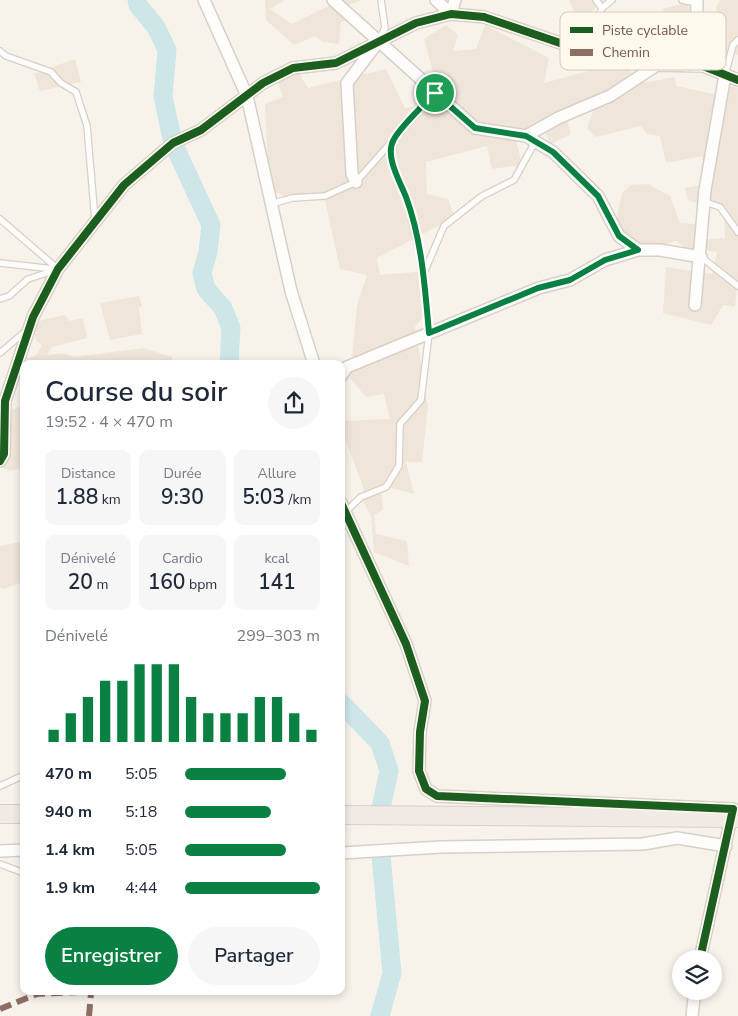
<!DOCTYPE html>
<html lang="fr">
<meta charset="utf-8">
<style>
:root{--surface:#fff;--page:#f6f6f7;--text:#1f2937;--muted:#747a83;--accent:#0b8043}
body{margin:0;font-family:"Nunito Sans",sans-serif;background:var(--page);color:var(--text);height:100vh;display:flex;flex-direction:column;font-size:19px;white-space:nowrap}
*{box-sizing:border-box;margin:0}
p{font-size:16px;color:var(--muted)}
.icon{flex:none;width:28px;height:28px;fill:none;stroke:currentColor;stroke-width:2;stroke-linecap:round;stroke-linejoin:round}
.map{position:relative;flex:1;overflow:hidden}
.drawer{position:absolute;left:20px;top:360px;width:325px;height:635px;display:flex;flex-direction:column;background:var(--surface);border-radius:10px;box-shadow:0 2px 8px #0003}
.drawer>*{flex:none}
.controls{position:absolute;left:672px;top:950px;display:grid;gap:10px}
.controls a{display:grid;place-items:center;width:50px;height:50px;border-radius:50%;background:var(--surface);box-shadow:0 2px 8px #0003;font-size:25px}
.pin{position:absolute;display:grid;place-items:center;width:42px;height:42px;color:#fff;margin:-21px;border:2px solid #fff;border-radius:50%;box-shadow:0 1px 5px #0007}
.round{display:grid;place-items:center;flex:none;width:52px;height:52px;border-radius:26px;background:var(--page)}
.summary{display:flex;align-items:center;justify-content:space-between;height:85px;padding:0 25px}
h1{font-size:28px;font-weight:600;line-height:38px}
.stats{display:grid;grid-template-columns:repeat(3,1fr);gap:8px;height:85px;padding:5px 25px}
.stats div{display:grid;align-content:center;border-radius:10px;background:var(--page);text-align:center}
.stats b{font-size:21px;font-weight:600}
.stats small{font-size:14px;font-weight:400}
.stats p{font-size:14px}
.chart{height:140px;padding:10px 25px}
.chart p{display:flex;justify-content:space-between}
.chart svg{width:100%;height:90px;margin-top:5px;stroke:var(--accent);stroke-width:6}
.cta{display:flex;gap:10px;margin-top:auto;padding:10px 25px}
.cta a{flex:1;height:58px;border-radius:30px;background:var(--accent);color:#fff;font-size:20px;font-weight:600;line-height:58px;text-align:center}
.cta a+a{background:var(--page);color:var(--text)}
ul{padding:0 25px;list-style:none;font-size:16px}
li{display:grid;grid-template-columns:80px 60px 1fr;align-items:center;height:38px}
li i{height:12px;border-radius:6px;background:var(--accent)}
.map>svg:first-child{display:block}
</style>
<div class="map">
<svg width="738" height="1016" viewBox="0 0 738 1016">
<rect width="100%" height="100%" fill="#f7f3eb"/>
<path fill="#f0e5d9" d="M265,0H285L270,9L292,24L341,0H362L348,5L353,18L341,22L339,44L323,42L315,36L294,45L266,20Z
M569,0H604L579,23Z
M720,0H738V55L690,45L684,61L667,62L665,48L672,45L663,9L688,2L693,34L726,35L716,8Z
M446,25L458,35L453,51L476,49L485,25L549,58L544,83L607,66L630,69L636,84L675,77L676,86L727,97L730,86L738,88V278L735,307L723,305L711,325L663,313L666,267L712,274L717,252L686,248L676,241L638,250L619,239L616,222L622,193L631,185L648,184L670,196L680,223L695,224L700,240L725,238L724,212L688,200L685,188L708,184L702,156L666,163L660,136L647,134L641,126L596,137L587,128L596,103L566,116L571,134L551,144L541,124L515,135L522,165L492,169L487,146L426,162L427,194L448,199L455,217L377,258L380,275L426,271L430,308L415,327L428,407L422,462H406L414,494L380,485L383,510L374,515L376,534L407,541L409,566L374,552L371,516L363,501L366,495L341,428V421L390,419L384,394L366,397L350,378L357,305L367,275L340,269L324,196L293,200L269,189L265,104L283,97L276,78L295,66L308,88L386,69L405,108L441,101L424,39Z
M75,59L81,82L40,91L34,74Z
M139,296L142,306L139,308L142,334L110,340L100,303Z
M65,315L69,321L83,318L87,338L52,347L47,355L62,353L74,357L144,348L172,357V364H24V383L20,360L35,356L42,346L36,340L32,327L42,320Z
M20,406L24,407V467L10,471L0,467V425L2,415Z
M24,541V581L4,589L0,588V546Z"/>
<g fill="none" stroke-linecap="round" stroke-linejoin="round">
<path stroke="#cde6e8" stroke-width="19" d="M137,0L138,5L156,27L167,50L163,96L173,143L211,225L208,252L202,273L206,289L223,308L231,328L229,364
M341,703L380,743L389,771L381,808
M380,1016L392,973L381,856"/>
<g stroke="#d6d0c9" stroke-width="8">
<path id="service" d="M596,0L602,8
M682,0L697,3
M379,39L385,28L381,0
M0,51L6,56L51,72L61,83L76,92L87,126L95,220
M588,52L602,8L612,0
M725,75L733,45L738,40
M705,202L720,207L738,232
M271,204L292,198L325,196L356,182L435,93
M0,219L58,269
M701,257L738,286
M0,263L54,269
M424,273L444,226L482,196L514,180L535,142
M0,299L9,296L28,279L56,270
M0,353L27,330
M344,513L361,497L386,487L399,466L400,424L421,400L429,333L424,273L407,199L395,171L392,157L394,140
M0,786L24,775
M0,864L24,873"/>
</g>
<g stroke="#d6d0c9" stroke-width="14">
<path id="minor" d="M204,0L247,96L291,291L314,364
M333,0L475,128L526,136L553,152L598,196L619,236L638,250
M436,0L451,14L455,0
M696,65L697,0
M526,136L558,118L610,96L657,65
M356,182L352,174L347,83L375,46
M695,305L705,190L725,75
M341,376L347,367L539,288L570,280L605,260L638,250H660L701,257
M0,461L4,454L5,401L33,317L58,269L124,185L173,143L201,130L263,83L293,68L336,63L416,23L451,14L484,17L607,59L657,65L703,66L738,80
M341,503L406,644L425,701L420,732L419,771L426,789L437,796L733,809L700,959
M0,851L24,850
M341,853L441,847L643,844L677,838L726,846
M692,1016L695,991"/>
</g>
<g stroke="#d8d0ca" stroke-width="20">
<path id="trunk" d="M0,814H24
M341,815L738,818"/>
</g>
<use href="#service" stroke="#fefdfc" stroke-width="5.5"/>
<use href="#minor" stroke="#fefdfc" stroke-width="11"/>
<use href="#trunk" stroke="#f2ebe5" stroke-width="18"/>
<path stroke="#8d6e63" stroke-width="6" stroke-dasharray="12 6" stroke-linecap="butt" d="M0,1009L37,994L102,991
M89,1016L91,993"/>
<g stroke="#fff8ed" stroke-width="11">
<path id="cycleway" d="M0,461L4,454L5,401L33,317L58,269L124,185L173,143L201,130L263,83L293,68L336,63L416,23L451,14L484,17L607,59L657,65L703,66L738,80
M341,503L406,644L425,701L420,732L419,771L426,789L437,796L733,809L700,959"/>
</g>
<use href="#cycleway" stroke="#1b5e20" stroke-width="8"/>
</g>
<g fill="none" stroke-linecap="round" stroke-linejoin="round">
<g stroke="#fff" stroke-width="10">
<path id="route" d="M435,93L475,128L526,136L553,152L598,196L619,236L638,250L605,260L570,280L538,288L429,333C425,288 422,240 406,197C400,181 384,156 394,139C403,124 423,106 435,93Z"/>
</g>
<use href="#route" stroke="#0b8043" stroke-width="6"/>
</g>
<rect x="560" y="12" width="166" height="58" rx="8" fill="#fff8ed" stroke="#d6c9bc" stroke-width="1"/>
<rect x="570" y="27" width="23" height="6" fill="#1b5e20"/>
<rect x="570" y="49" width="23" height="7" fill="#8d6e63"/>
<g font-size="14" fill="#765a4b">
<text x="602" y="35">Piste cyclable</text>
<text x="602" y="57">Chemin</text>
</g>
</svg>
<div class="controls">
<a><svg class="icon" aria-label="layers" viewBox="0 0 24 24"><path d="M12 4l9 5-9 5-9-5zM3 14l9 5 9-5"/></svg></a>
</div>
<div class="pin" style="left:435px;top:93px;background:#1e9e55"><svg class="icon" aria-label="arrive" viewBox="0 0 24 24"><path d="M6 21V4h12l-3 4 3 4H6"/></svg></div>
<section class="drawer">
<div class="summary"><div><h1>Course du soir</h1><p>19:52 · 4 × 470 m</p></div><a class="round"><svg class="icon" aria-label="share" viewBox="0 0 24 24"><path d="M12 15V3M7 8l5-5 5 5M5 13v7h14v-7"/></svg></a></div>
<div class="stats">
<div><p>Distance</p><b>1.88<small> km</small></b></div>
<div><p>Durée</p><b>9:30</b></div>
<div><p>Allure</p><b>5:03<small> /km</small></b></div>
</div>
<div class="stats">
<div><p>Dénivelé</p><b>20<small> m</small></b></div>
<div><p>Cardio</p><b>160<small> bpm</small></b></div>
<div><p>kcal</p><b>141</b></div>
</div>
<div class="chart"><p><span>Dénivelé</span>299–303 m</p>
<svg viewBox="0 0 160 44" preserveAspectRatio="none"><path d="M5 44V38M15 44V30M25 44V22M35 44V14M45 44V14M55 44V6M65 44V6M75 44V6M85 44V22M95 44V30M105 44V30M115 44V30M125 44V22M135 44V22M145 44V30M155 44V38"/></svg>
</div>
<ul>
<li><b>470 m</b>5:05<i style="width:75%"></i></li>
<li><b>940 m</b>5:18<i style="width:64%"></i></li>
<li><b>1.4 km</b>5:05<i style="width:75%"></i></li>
<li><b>1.9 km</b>4:44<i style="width:100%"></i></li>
</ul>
<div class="cta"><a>Enregistrer</a><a>Partager</a></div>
</section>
</div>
